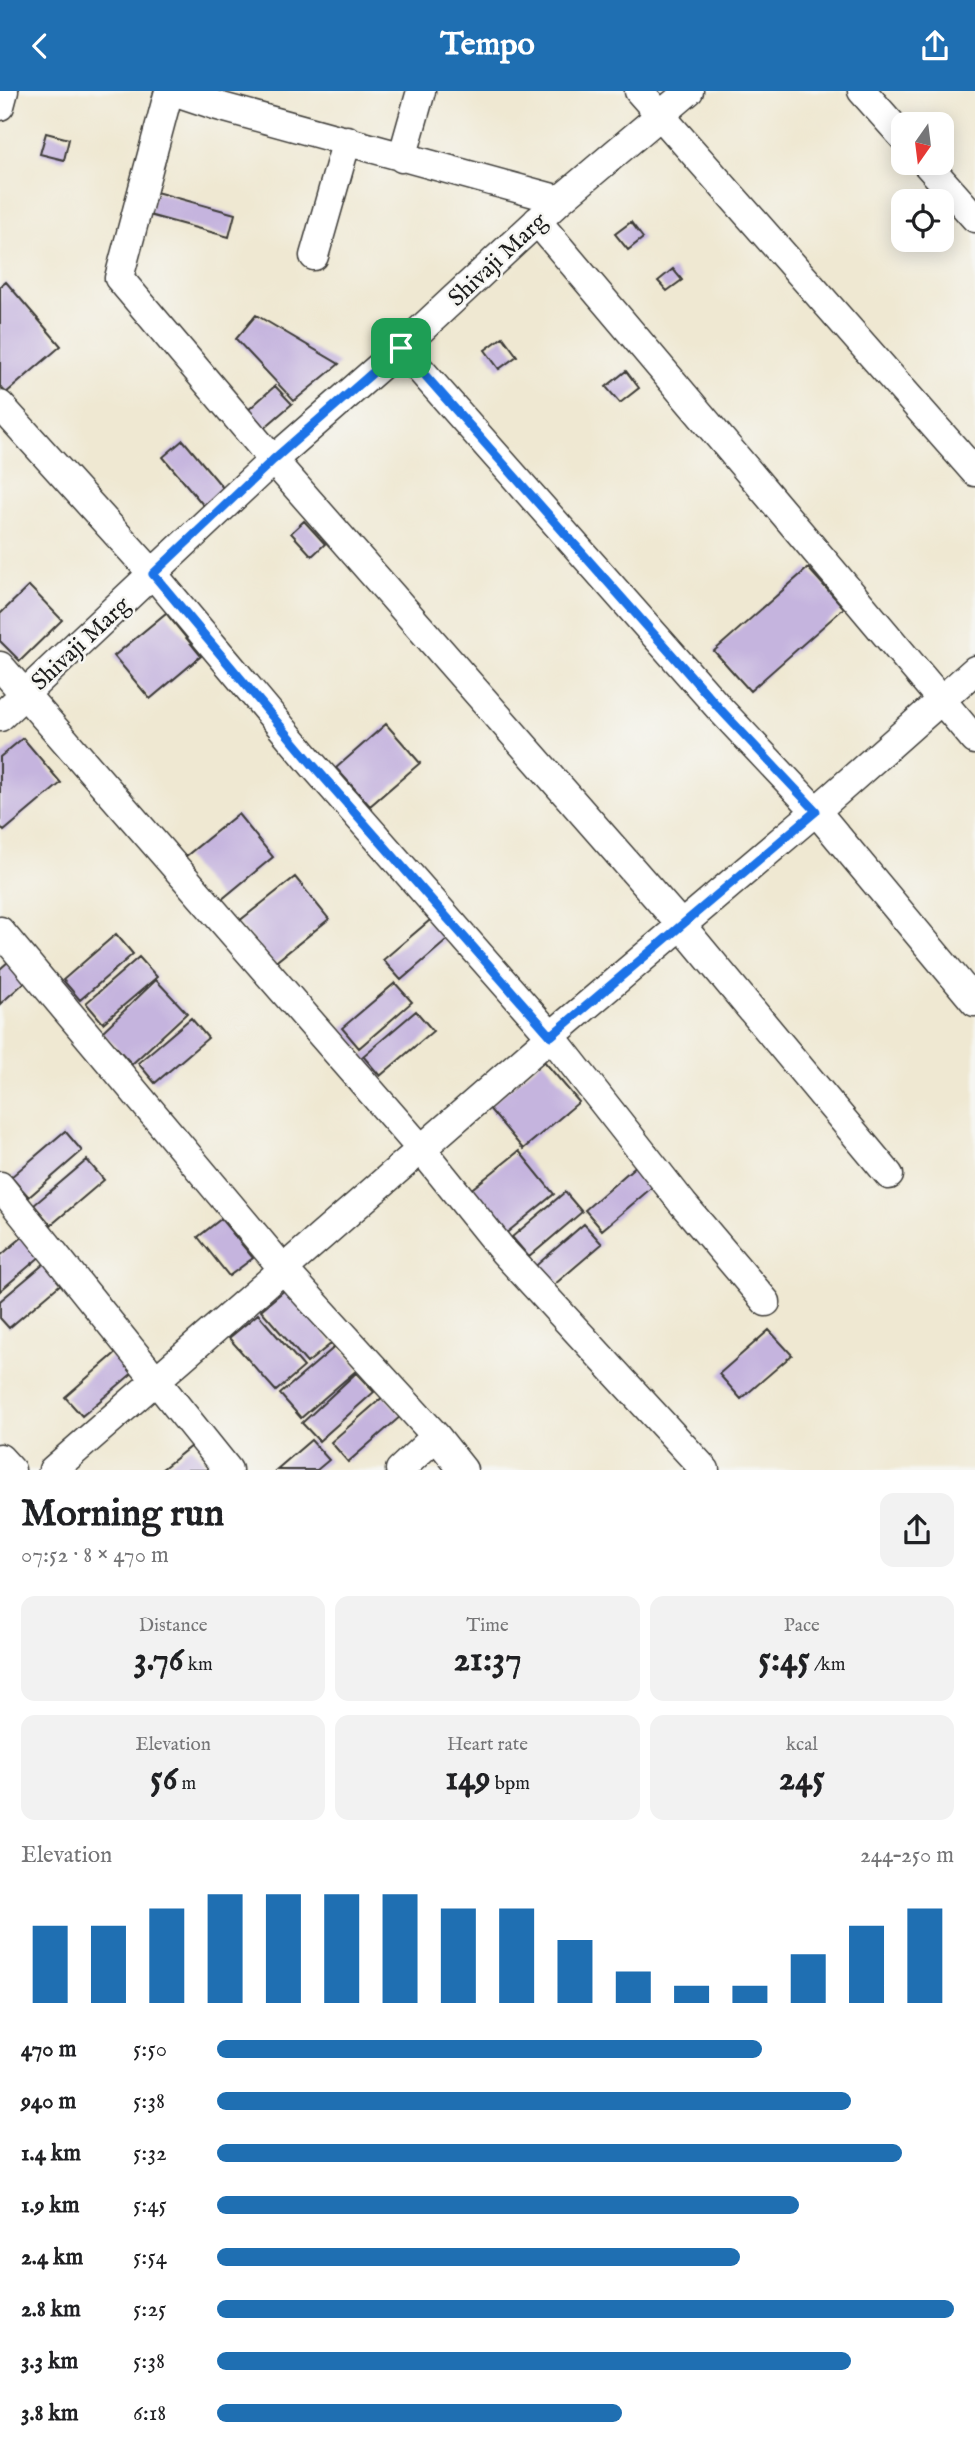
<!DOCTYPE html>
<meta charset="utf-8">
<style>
:root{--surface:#fff;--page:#f2f2f2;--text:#202124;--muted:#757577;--accent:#1f6fb2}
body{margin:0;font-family:"IM FELL English",serif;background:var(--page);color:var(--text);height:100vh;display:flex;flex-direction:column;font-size:26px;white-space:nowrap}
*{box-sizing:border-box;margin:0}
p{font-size:23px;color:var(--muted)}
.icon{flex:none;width:38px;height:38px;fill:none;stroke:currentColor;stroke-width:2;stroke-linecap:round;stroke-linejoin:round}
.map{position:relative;height:1379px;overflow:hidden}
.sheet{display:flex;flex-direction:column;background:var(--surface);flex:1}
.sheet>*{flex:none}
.needle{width:46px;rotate:194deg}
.controls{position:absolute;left:891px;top:21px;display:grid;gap:14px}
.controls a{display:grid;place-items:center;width:63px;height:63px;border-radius:14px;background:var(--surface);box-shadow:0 4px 18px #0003;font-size:35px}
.pin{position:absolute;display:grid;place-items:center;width:60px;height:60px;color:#fff;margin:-30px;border-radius:14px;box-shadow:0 4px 10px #0006}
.round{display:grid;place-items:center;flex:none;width:74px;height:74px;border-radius:14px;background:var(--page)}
.overview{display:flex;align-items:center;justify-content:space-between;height:119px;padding:0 21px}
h1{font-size:38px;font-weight:700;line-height:52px}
.metrics{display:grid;grid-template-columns:repeat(3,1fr);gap:10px;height:119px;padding:7px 21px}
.metrics div{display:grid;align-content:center;border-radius:14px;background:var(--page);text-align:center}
.metrics b{font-size:35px;font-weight:700}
.metrics small{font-size:19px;font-weight:400}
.metrics p{font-size:19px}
.chart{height:196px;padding:14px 21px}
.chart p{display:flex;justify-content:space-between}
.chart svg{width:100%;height:126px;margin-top:7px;stroke:var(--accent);stroke-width:6}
ul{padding:0 21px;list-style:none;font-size:23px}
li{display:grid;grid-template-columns:112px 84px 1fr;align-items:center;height:52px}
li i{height:18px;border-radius:9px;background:var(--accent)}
header{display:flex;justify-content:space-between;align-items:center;height:91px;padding:0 21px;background:var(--accent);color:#fff;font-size:32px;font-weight:700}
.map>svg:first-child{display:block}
</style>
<header><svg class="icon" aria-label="back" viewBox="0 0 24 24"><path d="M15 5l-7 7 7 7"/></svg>Tempo<svg class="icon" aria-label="share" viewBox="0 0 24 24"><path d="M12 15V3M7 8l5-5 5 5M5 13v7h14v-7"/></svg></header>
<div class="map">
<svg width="975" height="1379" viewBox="0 0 975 1379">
<rect width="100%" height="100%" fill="#f6f6f2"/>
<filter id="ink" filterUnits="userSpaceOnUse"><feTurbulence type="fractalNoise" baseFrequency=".0143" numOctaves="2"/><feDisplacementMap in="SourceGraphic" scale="14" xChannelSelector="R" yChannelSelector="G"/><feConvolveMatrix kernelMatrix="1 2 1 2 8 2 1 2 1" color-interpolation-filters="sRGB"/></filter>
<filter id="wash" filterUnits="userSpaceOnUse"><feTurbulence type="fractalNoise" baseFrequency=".00686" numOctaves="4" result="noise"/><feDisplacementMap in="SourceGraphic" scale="28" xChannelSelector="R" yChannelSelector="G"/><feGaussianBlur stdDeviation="1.57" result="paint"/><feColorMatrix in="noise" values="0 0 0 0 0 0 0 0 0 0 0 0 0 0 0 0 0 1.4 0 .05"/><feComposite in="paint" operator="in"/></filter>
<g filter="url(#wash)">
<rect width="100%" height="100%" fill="#efe8d2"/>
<g id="blocks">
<path fill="#c5b4de" d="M46,42L69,48L64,69L40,63Z
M156,101L235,123L229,146L149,124Z
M631,131L643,147L628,159L615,143Z
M673,178L682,189L667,200L658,190Z
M6,191L61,255L6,302L0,295V196Z
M256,224L339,273L294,310L236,248Z
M503,246L517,265L499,278L485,259Z
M626,280L639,297L620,312L606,296Z
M275,295L292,313L263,338L247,320Z
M183,349L224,398L204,415L163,366Z
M304,430L325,453L312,465L291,442Z
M808,477L844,517L750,600L714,560Z
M29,495L62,529L20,570L0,550V523Z
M166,522L201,565L150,608L114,565Z
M386,633L420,672L370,715L336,677Z
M23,647L61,692L4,740L0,735V666Z
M238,723L273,766L221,809L185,766Z
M295,786L329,828L273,873L238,831Z
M436,824L453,844L401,889L383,869Z
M116,843L133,863L80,909L63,889Z
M139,866L157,886L103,932L86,912Z
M8,871L25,891L0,913V878Z
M156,889L187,922L132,973L102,941Z
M395,892L412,911L359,957L342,937Z
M416,920L433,940L380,985L363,965Z
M191,927L208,947L155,992L138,972Z
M543,969L579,1011L523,1058L488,1016Z
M65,1040L82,1060L29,1106L11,1086Z
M519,1060L554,1103L499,1148L463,1105Z
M87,1069L104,1089L51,1134L34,1114Z
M638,1073L656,1093L602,1139L585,1119Z
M565,1101L582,1121L529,1166L512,1146Z
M221,1128L253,1167L229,1185L198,1146Z
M584,1133L602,1153L548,1199L531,1179Z
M25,1144L42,1164L0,1200V1165Z
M45,1172L62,1192L9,1237L0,1227V1210Z
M286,1198L332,1252L307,1272L261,1219Z
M258,1223L304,1276L276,1300L229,1247Z
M769,1239L792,1264L741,1308L719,1283Z
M337,1254L358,1278L301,1327L280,1303Z
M118,1260L135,1280L82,1325L65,1306Z
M356,1282L374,1301L319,1350L302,1332Z
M384,1305L401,1325L348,1371L331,1351Z
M311,1349L329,1369L317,1379H276Z
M191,1355L211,1379H161Z"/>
</g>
</g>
<g filter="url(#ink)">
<use href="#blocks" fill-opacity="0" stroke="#3c3b37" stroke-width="2"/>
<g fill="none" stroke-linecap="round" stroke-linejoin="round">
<g stroke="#3c3b37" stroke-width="31">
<path id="minor" d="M169,0L119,187L273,369L681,834L889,1084
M173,0L218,15L560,109
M639,0L975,381
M862,0L903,46
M0,15L4,0
M402,67L421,0
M926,72L975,127
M537,130L975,649
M314,165L347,49
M401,257L720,618L816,720L975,911
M0,314L153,483L313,674L551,945L683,1113L766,1211
M0,575L422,1059L504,1161L705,1379
M0,626L273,369L401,257L560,109L689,0
M0,840L284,1179L436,1345L463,1379
M0,1095L228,1379
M0,1367L11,1379
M53,1379L551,945L816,720L975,579
M400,1379L436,1345"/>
</g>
<use href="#minor" stroke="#fff" stroke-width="28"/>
</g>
</g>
<g fill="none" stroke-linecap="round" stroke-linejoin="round" filter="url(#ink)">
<g stroke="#fff" stroke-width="14">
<path id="route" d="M401,257L720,618L816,720L551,945L313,674L153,483L273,369Z"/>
</g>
<use href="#route" stroke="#1a73e8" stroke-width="9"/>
</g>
<g text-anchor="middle" stroke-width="5" stroke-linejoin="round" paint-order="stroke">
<g font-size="24" fill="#1c1c1c" stroke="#f6f6f2">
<text transform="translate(497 168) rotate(-43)" y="8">Shivaji Marg</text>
<text transform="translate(80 552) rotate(-43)" y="8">Shivaji Marg</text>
</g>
</g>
</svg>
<div class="controls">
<a><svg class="needle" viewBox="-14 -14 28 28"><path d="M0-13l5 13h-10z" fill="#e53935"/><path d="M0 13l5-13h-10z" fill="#757577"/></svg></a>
<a><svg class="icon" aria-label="locate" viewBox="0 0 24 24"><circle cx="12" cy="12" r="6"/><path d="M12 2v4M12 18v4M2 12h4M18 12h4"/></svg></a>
</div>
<div class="pin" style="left:401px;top:257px;background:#1e9e55"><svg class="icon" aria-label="arrive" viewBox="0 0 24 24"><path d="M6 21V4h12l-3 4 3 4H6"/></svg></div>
</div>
<section class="sheet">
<div class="overview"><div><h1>Morning run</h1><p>07:52 · 8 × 470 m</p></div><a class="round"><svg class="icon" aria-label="share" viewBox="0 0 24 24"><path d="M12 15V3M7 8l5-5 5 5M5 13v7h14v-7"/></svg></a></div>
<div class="metrics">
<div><p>Distance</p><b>3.76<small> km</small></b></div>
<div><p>Time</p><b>21:37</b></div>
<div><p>Pace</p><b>5:45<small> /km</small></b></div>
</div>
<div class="metrics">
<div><p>Elevation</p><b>56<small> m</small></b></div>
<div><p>Heart rate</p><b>149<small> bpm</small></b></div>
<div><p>kcal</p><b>245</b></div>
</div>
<div class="chart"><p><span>Elevation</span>244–250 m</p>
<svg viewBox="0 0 160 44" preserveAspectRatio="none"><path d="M5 44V17M15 44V17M25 44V11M35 44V6M45 44V6M55 44V6M65 44V6M75 44V11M85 44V11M95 44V22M105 44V33M115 44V38M125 44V38M135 44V27M145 44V17M155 44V11"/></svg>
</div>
<ul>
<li><b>470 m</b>5:50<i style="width:74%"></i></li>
<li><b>940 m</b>5:38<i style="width:86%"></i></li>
<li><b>1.4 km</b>5:32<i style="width:93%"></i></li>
<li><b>1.9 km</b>5:45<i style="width:79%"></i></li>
<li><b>2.4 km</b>5:54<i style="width:71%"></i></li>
<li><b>2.8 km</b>5:25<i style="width:100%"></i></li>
<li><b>3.3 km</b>5:38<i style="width:86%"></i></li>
<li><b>3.8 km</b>6:18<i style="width:55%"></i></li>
</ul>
</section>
